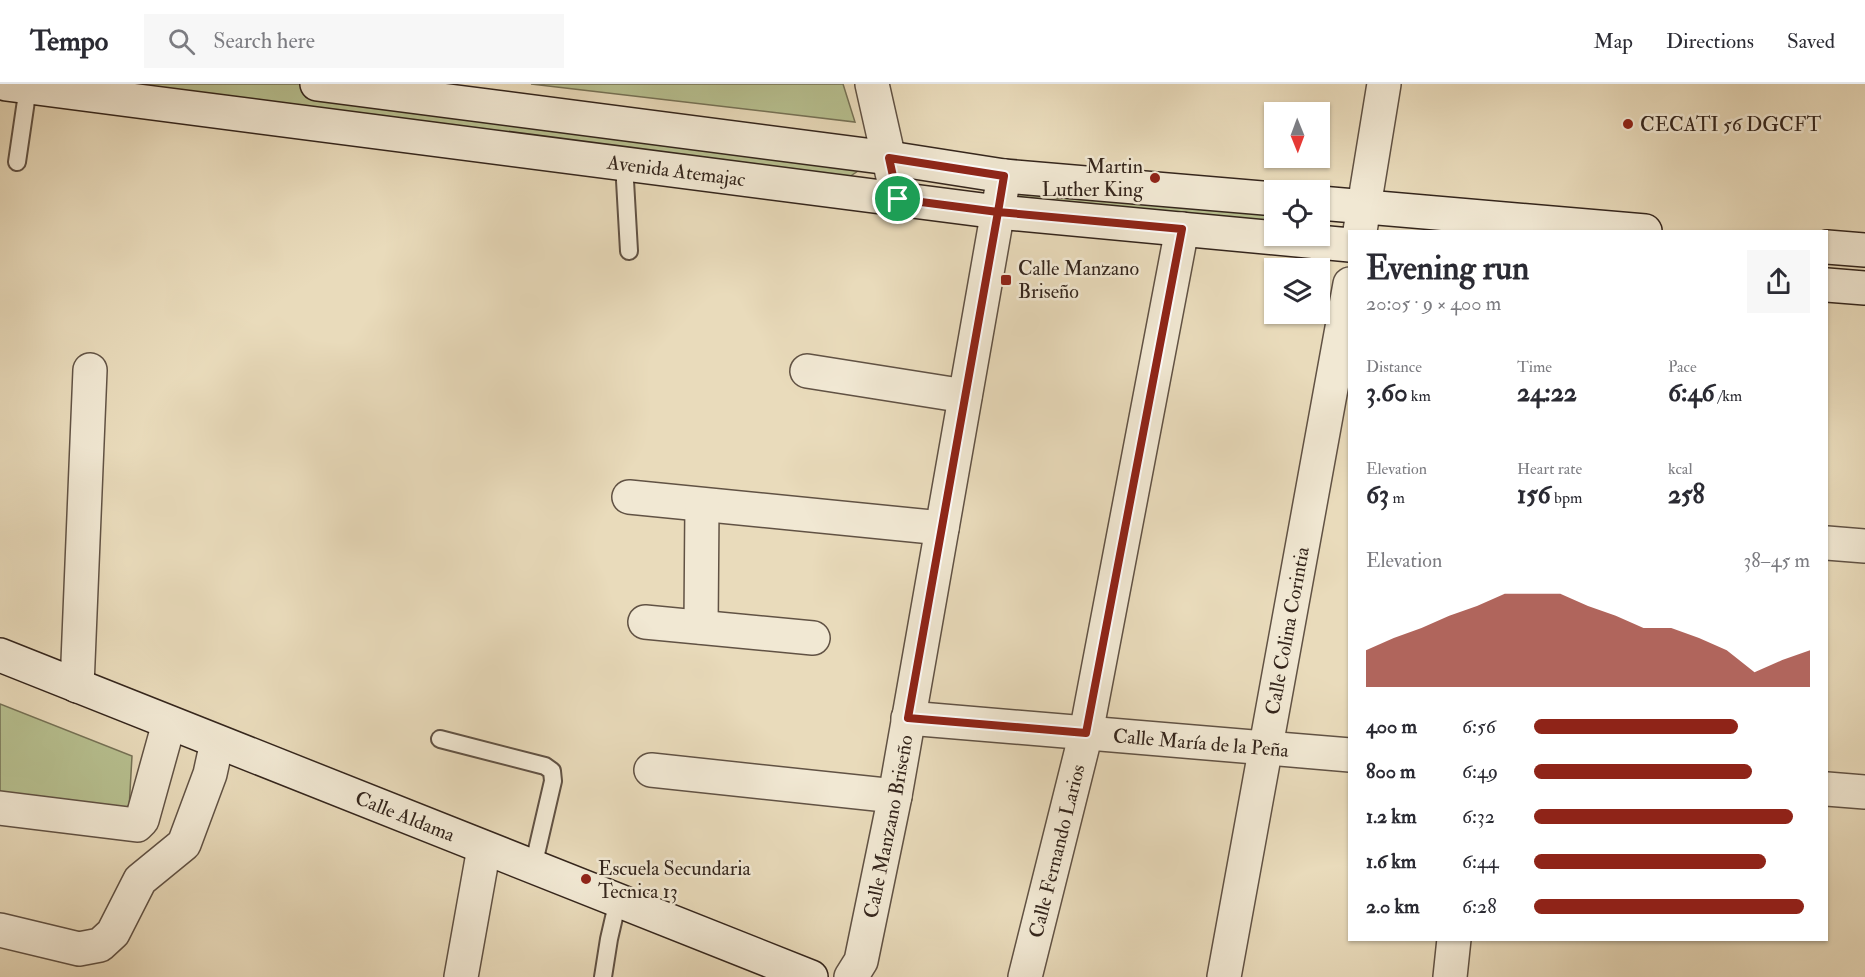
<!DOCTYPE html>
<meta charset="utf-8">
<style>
:root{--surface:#fff;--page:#f7f7f7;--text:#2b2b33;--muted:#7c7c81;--line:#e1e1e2;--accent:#8f2418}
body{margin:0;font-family:"IM FELL Double Pica",serif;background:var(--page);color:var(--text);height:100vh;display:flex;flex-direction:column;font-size:22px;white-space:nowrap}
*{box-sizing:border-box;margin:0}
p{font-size:20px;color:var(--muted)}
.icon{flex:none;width:33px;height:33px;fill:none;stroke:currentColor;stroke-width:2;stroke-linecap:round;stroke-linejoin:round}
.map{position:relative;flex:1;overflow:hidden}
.sheet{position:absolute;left:1348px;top:146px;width:480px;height:711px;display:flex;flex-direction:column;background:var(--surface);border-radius:0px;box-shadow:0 2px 4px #0004}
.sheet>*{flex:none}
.needle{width:39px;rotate:179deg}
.controls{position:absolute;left:1264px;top:18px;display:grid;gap:12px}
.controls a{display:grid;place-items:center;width:66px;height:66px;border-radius:0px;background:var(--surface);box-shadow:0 2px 4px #0004;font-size:30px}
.pin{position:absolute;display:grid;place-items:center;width:51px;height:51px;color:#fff;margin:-26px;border:3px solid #fff;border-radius:50%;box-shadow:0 2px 6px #0007}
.round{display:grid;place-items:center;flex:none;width:63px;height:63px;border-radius:0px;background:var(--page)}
.overview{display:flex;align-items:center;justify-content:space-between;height:102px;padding:0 18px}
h1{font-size:33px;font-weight:700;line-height:45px}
.figures{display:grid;grid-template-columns:repeat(3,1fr);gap:9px;height:102px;padding:6px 18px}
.figures div{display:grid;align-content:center}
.figures b{font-size:26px;font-weight:700}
.figures small{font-size:16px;font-weight:400}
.figures p{font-size:16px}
.chart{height:168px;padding:12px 18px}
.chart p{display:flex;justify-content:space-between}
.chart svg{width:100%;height:108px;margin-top:6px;fill:var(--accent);opacity:.7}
ul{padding:0 18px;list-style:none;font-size:20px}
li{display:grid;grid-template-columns:96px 72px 1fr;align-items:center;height:45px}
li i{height:15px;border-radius:8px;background:var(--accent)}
header{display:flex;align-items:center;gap:36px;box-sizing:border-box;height:84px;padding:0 30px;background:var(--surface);border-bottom:2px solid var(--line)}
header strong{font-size:28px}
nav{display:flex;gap:33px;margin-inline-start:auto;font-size:21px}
.search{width:420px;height:54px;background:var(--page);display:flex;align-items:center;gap:15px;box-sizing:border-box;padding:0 21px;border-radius:0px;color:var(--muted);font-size:22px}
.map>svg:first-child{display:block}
</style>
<header>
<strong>Tempo</strong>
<div class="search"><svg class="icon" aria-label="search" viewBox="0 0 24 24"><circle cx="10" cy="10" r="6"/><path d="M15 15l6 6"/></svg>Search here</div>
<nav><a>Map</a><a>Directions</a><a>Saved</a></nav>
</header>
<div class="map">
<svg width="1865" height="893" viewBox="0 0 1865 893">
<rect width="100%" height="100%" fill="#e9dbbb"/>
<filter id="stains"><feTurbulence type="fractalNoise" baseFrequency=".00333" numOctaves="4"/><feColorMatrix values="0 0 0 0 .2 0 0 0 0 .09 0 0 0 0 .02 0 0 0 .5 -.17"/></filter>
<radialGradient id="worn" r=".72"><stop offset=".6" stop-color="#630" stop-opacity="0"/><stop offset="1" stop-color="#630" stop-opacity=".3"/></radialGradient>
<path fill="#b7c090" stroke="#767256" stroke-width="1.5" d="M117,0H344L864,83L846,95Z
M531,0H843L855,38Z
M999,93L1275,117V147L997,113Z
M0,620L132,672L129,725L0,708Z"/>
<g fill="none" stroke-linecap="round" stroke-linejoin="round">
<g stroke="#615244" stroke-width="20">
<path id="lane" d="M17,78L28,3
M624,79L629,167
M440,655L545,682L552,687L553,697L533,783
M603,893L609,855L618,816"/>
</g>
<g stroke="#615244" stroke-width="36">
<g id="street">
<path d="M872,0L898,115"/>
<path d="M1360,147L1384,0"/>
<path d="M807,287L965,312"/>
<path d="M629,413L942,444"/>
<path d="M1827,459L1865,462"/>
<path d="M645,538L813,554"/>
<path d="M701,543L702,421"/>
<path d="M77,602L90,286"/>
<path id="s1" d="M908,634L1350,671"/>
<path d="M651,686L895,712"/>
<path d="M1827,705L1865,708"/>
<path d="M0,724L137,741L142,736L169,639"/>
<path d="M0,846L79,865L100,861L113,849L140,796L184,760L210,690L217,658"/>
<path d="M461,893L484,764"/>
<path id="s2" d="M851,893L861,877L895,712L1004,92"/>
<path id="s3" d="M1025,893L1086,649L1182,145"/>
<path id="s4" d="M1224,893L1350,200"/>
<path d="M1450,893L1454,855"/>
</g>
</g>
<g stroke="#34251c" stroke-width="36">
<g id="secondary">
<path id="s5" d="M6,0L998,128L1350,161"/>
<path d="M317,0L889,74L1004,92L1275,115"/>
<path d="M1320,119L1645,147"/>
<path d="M1827,163L1865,166"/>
<path d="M1827,201L1865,204"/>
<path id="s6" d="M0,571L811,893"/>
</g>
</g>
<use href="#lane" stroke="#f1e8d3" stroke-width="16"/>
<use href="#street" stroke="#f1e8d3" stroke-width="33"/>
<use href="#secondary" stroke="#f1e8d3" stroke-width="33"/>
</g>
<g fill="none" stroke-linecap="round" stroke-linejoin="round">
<g stroke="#fff" stroke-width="12">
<path id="route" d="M898,115L998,128L908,634L1086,649L1182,145L998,128L1004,92L889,74L898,115"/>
</g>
<use href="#route" stroke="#8f2418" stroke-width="8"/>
</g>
<g fill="#8f2418" stroke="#f1e8d3" stroke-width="2">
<circle cx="1628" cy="40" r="6"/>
<circle cx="1155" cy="94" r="6"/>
<rect x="1000" y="190" width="12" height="12" rx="3"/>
<circle cx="586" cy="795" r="6"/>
</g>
<g text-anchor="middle" stroke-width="5" stroke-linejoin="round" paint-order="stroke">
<g font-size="20" fill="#34251c" stroke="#f1e8d3" text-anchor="start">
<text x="1640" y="47">CECATI 56 DGCFT</text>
<text x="1143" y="89" text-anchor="end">Martin<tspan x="1143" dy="23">Luther King</tspan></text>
<text x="1018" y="191">Calle Manzano<tspan x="1018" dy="23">Briseño</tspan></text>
<text x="598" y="791">Escuela Secundaria<tspan x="598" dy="23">Tecnica 13</tspan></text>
</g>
<g font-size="20" fill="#34251c" stroke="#f1e8d3">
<text dy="7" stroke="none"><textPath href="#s5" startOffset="676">Avenida Atemajac</textPath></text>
<text dy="7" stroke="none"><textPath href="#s4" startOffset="352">Calle Colina Corintia</textPath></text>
<text dy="7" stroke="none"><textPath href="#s1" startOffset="294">Calle María de la Peña</textPath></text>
<text dy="7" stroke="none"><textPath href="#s6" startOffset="436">Calle Aldama</textPath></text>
<text dy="7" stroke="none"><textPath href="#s2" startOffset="156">Calle Manzano Briseño</textPath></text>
<text dy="7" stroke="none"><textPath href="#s3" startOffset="130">Calle Fernando Larios</textPath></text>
</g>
</g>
<rect width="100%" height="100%" filter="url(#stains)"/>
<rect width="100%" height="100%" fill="url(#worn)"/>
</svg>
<div class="controls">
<a><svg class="needle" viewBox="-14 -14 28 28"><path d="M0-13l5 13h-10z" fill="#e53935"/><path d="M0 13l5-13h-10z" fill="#7c7c81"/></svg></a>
<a><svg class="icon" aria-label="locate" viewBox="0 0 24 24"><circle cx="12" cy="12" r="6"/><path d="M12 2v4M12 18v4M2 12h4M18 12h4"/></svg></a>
<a><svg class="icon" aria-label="layers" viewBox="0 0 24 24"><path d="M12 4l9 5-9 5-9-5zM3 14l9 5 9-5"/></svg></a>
</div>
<div class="pin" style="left:898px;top:115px;background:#1e9e55"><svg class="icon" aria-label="arrive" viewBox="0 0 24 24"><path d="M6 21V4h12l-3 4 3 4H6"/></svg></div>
<section class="sheet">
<div class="overview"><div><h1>Evening run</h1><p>20:05 · 9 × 400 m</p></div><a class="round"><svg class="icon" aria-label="share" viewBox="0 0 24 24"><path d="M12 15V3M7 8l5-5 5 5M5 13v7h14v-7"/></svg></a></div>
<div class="figures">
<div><p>Distance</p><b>3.60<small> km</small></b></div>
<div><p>Time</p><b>24:22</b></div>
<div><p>Pace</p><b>6:46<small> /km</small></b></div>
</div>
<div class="figures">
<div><p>Elevation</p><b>63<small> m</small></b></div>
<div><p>Heart rate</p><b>156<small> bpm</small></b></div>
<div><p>kcal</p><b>258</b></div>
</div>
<div class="chart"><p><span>Elevation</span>38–45 m</p>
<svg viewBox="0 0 160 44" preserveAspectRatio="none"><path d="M0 44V29L10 24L20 20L30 15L40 11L50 6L60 6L70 6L80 11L90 15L100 20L110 20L120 24L130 29L140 38L150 33L160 29V44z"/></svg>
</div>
<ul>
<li><b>400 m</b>6:56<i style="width:74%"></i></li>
<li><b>800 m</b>6:49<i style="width:79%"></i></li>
<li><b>1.2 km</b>6:32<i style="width:94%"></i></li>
<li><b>1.6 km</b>6:44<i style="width:84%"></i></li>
<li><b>2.0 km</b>6:28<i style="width:98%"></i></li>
</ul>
</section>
</div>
